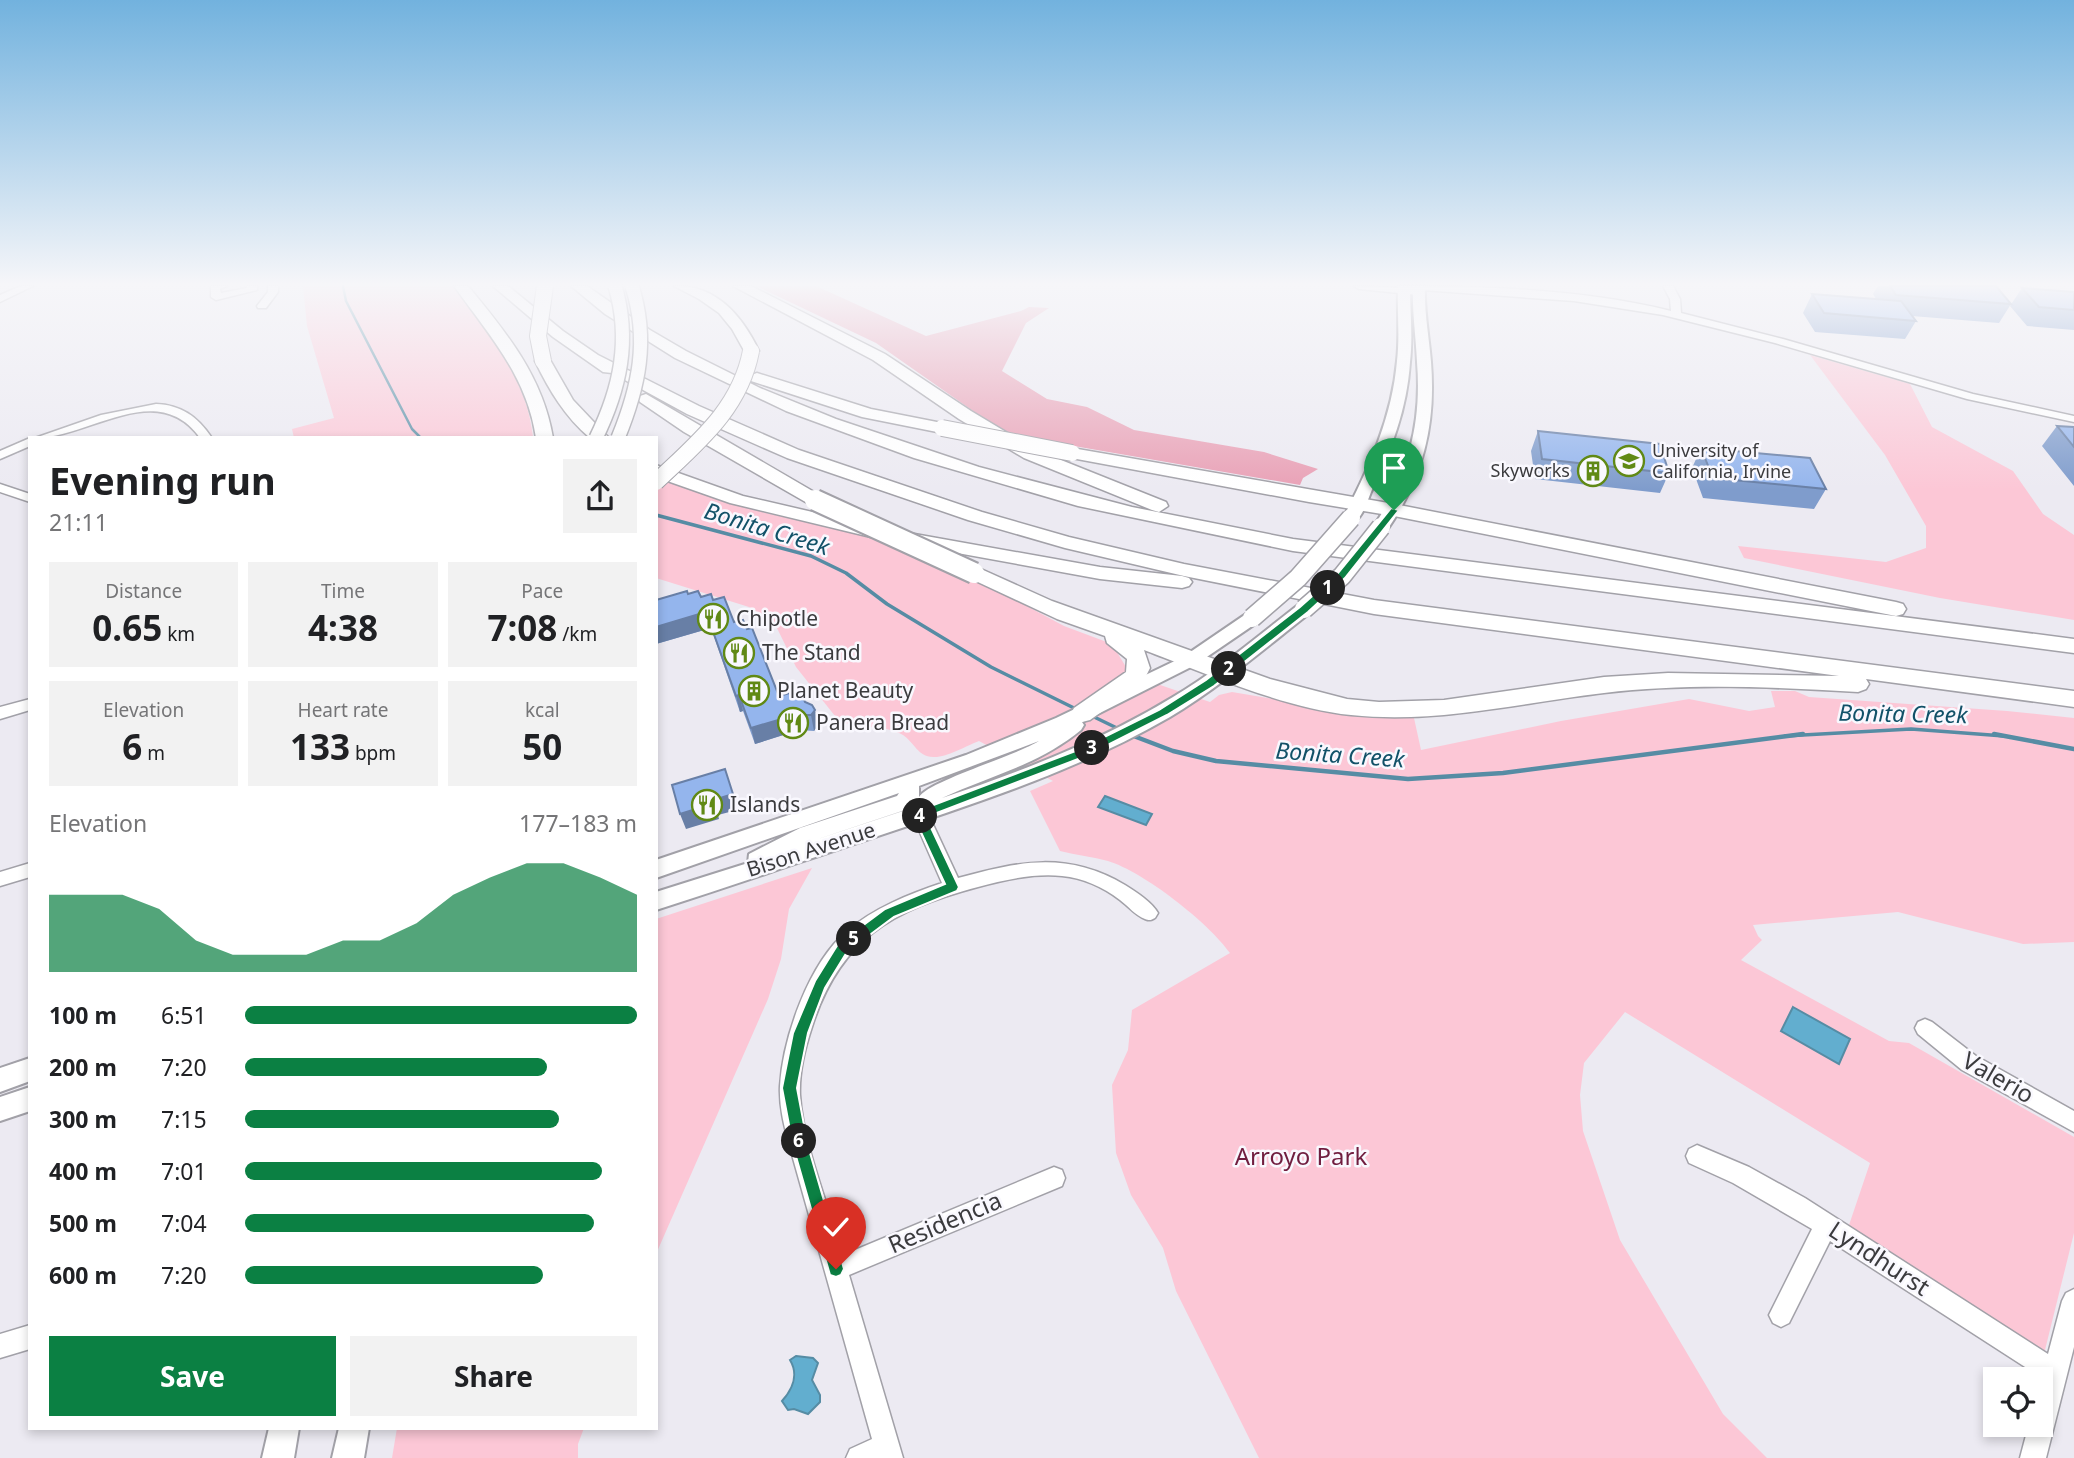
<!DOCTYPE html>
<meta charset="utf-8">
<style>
:root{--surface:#fff;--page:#f2f2f2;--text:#202124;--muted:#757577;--accent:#0b8043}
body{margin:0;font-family:"Noto Sans",sans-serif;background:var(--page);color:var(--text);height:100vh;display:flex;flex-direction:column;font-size:26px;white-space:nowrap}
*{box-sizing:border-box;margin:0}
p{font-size:23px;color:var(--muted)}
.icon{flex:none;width:38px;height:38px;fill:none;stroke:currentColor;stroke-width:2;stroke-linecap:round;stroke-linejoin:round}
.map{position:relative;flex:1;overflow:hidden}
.sheet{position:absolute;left:28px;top:436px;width:630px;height:994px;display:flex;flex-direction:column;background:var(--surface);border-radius:0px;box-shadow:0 4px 10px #0003}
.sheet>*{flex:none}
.tools{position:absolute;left:1983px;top:1367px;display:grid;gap:14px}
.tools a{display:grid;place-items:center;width:70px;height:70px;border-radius:0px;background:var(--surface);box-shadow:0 4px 10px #0003;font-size:35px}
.pin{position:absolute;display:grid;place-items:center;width:60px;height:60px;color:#fff;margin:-72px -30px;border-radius:50% 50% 50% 0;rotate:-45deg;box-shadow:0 0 7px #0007}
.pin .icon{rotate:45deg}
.km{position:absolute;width:35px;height:35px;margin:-18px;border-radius:50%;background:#222;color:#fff;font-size:19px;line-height:35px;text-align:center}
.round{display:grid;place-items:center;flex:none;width:74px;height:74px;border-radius:0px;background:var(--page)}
.overview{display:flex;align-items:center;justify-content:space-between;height:119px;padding:0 21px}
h1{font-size:38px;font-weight:700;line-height:52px}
.stats{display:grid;grid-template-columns:repeat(3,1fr);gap:10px;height:119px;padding:7px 21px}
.stats div{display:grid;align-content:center;border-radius:0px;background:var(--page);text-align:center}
.stats b{font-size:35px;font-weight:700}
.stats small{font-size:19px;font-weight:400}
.stats p{font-size:19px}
.chart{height:196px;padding:14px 21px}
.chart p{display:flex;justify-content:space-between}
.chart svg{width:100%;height:126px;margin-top:7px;fill:var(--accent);opacity:.7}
.primary-button{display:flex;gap:14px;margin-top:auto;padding:14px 21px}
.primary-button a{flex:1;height:80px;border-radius:0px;background:var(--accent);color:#fff;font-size:28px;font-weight:700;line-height:80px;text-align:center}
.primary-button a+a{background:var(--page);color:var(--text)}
ul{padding:0 21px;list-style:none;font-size:23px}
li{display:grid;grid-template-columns:112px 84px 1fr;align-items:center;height:52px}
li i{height:18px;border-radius:9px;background:var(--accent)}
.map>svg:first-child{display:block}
</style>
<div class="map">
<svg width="2074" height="1458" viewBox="0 0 2074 1458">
<rect width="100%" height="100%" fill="#eceaf2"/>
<path fill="#fcc7d6" d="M303,286H455C488,333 527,378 533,437L294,438L292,429L334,418L307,326Z
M1810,355L1910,384L1932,427L2013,471L2043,514L2074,535V620L1940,598L1744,558L1738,546L1886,562L1926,548V526L1885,455Z
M656,478L766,513L894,542L967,574L1064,626L1112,644L1126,667L1125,673L1210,702L1219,695L1232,692L1280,700L1307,708L1414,718L1421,750L1561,721L1689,699L1749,711L1775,707L1771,691H1795L1809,697L2007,711L2074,718V942L2023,944L1898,912L1753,925L1758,936L1762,940L1741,960L1889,1041L1909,1043L2074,1137V1233L2044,1354L1848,1228L1870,1163L1625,1012L1584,1063L1580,1095L1583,1131L1620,1240L1723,1414L1767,1458H1259L1176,1291L1163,1248L1131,1195L1116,1153L1112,1085L1128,1050L1132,1010L1230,953C1209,923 1144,872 1108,861C1093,857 1076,855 1060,851L1030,791L1053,781L979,741C966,746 946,758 933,757C918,757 914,742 903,735C883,724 859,729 839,721L796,667L776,626L770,620L749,607L656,578Z
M812,868L789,909L781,959L768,999L656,1254V919Z
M397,1428H584L578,1444V1458H392Z"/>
<path fill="#e9a1b6" d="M756,286H816L926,336L1021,311L1029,307L1049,308L1026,323L1002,371L1047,399L1087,407L1134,430L1264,452L1318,469L1303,478L1300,485L1016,436L993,425L876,343Z"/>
<path fill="#62aecf" stroke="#568ca4" stroke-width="2" d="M1105,796L1152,814L1146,825L1098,807Z
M1793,1007L1850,1039L1839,1064L1781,1031Z
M796,1356L813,1358L818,1363L812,1380L820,1395V1402L808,1414L794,1409L788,1410L782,1401C792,1390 799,1375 790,1360Z"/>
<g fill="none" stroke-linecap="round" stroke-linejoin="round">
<path stroke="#568ca4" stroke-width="2.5" d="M343,286L346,301L412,429L421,438"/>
<path stroke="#568ca4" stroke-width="3.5" d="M656,515L811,556L846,573L887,604L991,667L1076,709
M1090,715L1121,730
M1785,736L1911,729L2004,736"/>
<path stroke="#568ca4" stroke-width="4.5" d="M1994,734L2074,749
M1131,735L1173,751L1216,761L1408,779L1503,773L1803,734"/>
<g stroke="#a2a1a8" stroke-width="3">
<path id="minor" d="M21,286H33L0,302V295Z
M211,286H227L220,289L221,293L247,288V286H257V290L216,300L211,297Z
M268,286H278V292L266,308H258L257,306L268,292Z
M1354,286L1407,288L1406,286C1491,286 1588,290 1671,311L1670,299L1663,286H1673L1680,299L1681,313L1783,339L1973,394L2074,416V422L1967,399L1775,343L1663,315L1574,301L1422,290L1424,292L1419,295L1359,289Z
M156,404C181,405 197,416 212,438H200C157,378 90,438 35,438L101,415Z
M30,438V446L0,459V451Z
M0,484L30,494V502L0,492Z
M30,699V710L0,719V707Z
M915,797L921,798L923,803L958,878C1019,861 1068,851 1125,885C1136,892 1152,902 1158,913L1155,918C1151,920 1150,921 1145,919C1136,916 1128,906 1120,900C1103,887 1083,878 1062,876C1034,873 1004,880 978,887C892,910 840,939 812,1027C805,1048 799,1073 800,1095C803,1144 829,1207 843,1255L1054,1167L1062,1170L1065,1178L1062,1186L849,1275L903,1458H846L850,1449L872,1439L789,1144C784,1125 779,1106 780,1086C783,1037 809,963 847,931C874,908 909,894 942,883L907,803L909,798Z
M30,863V877L0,886V872Z
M1925,1019L1932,1022L1976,1056L2074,1111V1132L1962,1070L1918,1034L1915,1028L1918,1022Z
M1697,1145L1749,1167L1805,1198L2048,1354L2062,1301L2066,1293L2074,1289V1347L2046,1458H2020L2029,1424H2040L2042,1378L1830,1241L1789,1323L1781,1327L1773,1323L1769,1315L1812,1229L1733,1183L1689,1163L1686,1156L1689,1149Z
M30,1325V1349L0,1358V1334Z"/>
</g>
<g stroke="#a2a1a8" stroke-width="4">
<path id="major" d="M1398,286H1410C1410,311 1413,337 1410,362C1407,409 1391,451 1371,492C1367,502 1362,520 1351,523L1343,518C1369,468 1392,418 1397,361C1400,336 1397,311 1398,286Z
M1413,286H1425C1424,312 1429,336 1431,362C1436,425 1423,478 1387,530L1381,532L1373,527C1408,476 1422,424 1417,362C1416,337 1412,312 1413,286Z
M1304,603L1310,605L1313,609L1310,613C1264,649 1220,687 1170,717C1077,771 973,804 872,838C800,862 728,887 656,910V892L748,863L749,854L800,828L897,796L899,793L656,878V860L966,755L1056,718L1183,657L1246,614H1258L1261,618L1258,622L1195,665L1082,722L1084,725L1081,730C1037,766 991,775 942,798C1022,771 1101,741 1173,697C1217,671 1257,637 1298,605ZM1039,741C1015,756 929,781 919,797V786ZM914,805L912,808L812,841L911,808Z
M30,1058V1081L0,1092V1068Z
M30,1087V1111L0,1121V1097Z
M269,1428H299L294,1458H262Z
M339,1428H369L364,1458H332Z"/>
</g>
<g stroke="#a2a1a8" stroke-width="3">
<path id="highway" d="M454,286H468C506,332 543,377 553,438H536C527,376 489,335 454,286Z
M493,286H508L563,331L598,355L699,406L799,450L982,512L1069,537L1184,564L1374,600L2074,691V707L1866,679L1869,684L1866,689L1858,692C1773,687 1688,683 1604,693C1519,703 1437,724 1351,715C1283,708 1208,674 1144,650L1150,668L1143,682L1090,720L1082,722L1074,720L1071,714L1074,708L1126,672L1127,659L1107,643L1105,636L1057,619L967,577L964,573L967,569H981L1052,601L1270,679L1347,699L1379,702L1444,700L1604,677L1668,673L1839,676L1374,614L1184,576L1065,548L968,520L787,458L687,414L612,373L603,372L553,337Z
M571,286H587L650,330L686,351L760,388L836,419L979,467L1132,507L1293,539L2074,639V653L1293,551L1078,506L914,458L786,411L675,358L605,314Z
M674,286C715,284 742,315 759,351L756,354H746L732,329L719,313L699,299Z
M733,286H751L885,354L971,411L1036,450L1166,502L1168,506L1159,512L1152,510L1024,458L959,419L873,360Z
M543,356L549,358L573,400L609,438H590C565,417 549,390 535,361Z
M757,373L871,409L942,423L950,428L942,433L862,417L751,381L749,378L751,375Z
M646,394L821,496L824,500L821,504H809L684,432L640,402L638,399L640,396Z
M1072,448L1394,504L1896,602L1903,604L1906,609L1903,614L1896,616L1394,516L1309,502L1066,457L1063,453L1066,449Z
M656,465L743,496L882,528L884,532L875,538L730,503L656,477Z
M909,533L1100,567L1182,576L1189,578L1192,582L1189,586L1182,588L1100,579L902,543L899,539L902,535Z"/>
</g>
<use href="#minor" fill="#fff" fill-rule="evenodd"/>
<use href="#major" fill="#fff" fill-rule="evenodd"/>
<use href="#highway" fill="#fff" fill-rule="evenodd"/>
<g stroke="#a2a1a8" stroke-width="16" stroke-linecap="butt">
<path id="major-bridge-far1" d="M596,438C620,389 631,340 615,286
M618,438C639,387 649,340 632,286"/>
</g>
<g stroke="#a2a1a8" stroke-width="21" stroke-linecap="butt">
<path id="major-bridge" d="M1304,609L1342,576L1381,527
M1252,618L1298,578L1351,518"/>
</g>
<g stroke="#a2a1a8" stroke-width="18" stroke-linecap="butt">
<path id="highway-bridge-far1" d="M543,361L538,336L545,286
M942,428L1072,453
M656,482C697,443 740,409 751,351"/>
</g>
<g stroke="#a2a1a8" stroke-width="24" stroke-linecap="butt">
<path id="highway-bridge" d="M815,500L974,573"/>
</g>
<use href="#major-bridge-far1" stroke="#fff" stroke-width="13"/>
<use href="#major-bridge" stroke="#fff" stroke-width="18"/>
<use href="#highway-bridge-far1" stroke="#fff" stroke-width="16"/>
<use href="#highway-bridge" stroke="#fff" stroke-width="20"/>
</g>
<path fill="#7f9ccc" d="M1878,286H1996L2011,304L1999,323L1912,316L1916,321L1905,339L1815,332L1803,313L1812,294L1876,299L1873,294Z
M2022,288L2074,292V330L2027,326L2010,306Z
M2057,426L2074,427V486L2042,446Z
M1538,431L1669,473L1660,493L1535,479L1531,451Z
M1701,448L1826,489L1814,509L1703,498L1692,468Z
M688,594L713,600L734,622L747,629L779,696L805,702L818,725L814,731L799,730L755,744L743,711L740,712L711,628L656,644V600Z"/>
<path fill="#687fa6" d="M706,612L711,628L656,644V627Z
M739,695L743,711L740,712L736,696Z
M815,710L818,725L814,731L811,715Z
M795,715L799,730L755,744L751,728Z
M733,794L737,810L718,815L714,800Z
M715,803L719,819L686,829L680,814Z"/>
<path fill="#94b5ed" stroke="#687fa6" stroke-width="2" d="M1890,286H1996L2011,304L1896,295Z
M2022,288L2074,292V310L2039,307Z
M1812,294L1901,301L1916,321L1824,313Z
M2057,426L2074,427V447Z
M1538,431L1660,444L1669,473L1542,459Z
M1701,448L1810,458L1826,489L1713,478Z
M687,591L688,594L698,591L701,597L711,594L713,600L724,597L734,622L743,620L747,629L752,628L779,696L800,690L805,702L812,705L815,710L811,715H795L751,728L739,695L736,696L706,612L656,627V600Z
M725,769L733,794L714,800L715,803L680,814L672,785Z"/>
<linearGradient id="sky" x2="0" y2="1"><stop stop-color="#72b2de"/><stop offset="0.58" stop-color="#f6f6f9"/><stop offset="1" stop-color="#f6f6f9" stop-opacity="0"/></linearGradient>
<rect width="2074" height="490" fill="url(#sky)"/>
<path fill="#0b8043" stroke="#fff" stroke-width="2" d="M1391,508L1399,510L1345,578L1308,612L1214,686L1167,715L1086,756L926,817L959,887L957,891L894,917L847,952L825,988L808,1033L797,1088L808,1146L844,1269L841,1275L836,1277L830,1275L793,1146L782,1088L793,1033L815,981L838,944L885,909L945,884L913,815L915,812L1078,750L1159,710L1206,680L1300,607L1338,573Z"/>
<defs>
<g id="university-ring" transform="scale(1.575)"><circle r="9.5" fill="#f9f8fe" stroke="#608915" stroke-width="1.5"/><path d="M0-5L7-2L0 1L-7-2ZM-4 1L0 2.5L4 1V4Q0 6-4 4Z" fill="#608915"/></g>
<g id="building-ring" transform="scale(1.575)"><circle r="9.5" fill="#f9f8fe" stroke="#608915" stroke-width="1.5"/><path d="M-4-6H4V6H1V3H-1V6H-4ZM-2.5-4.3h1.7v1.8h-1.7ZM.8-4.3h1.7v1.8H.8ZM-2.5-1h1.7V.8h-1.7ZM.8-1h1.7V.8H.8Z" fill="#608915"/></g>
<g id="restaurant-ring" transform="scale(1.575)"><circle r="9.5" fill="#f9f8fe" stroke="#608915" stroke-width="1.5"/><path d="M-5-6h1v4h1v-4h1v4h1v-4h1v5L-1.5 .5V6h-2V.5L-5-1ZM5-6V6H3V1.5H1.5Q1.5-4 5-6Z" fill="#608915"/></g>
</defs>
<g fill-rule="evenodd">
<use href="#university-ring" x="1629" y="461"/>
<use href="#building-ring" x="1593" y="471"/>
<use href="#restaurant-ring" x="713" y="619"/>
<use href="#restaurant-ring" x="739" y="653"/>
<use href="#building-ring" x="754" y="691"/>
<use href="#restaurant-ring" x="793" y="723"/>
<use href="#restaurant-ring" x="707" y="805"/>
</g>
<g text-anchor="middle" stroke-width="5" stroke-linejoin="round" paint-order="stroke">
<g font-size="18" fill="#3b3b3e" stroke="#f9f8fe" text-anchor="start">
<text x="1652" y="457">University of<tspan x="1652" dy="21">California, Irvine</tspan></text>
<text x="1570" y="477" text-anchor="end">Skyworks</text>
</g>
<g font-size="21" fill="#3b3b3e" stroke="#f9f8fe" text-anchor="start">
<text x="736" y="626">Chipotle</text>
<text x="762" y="660">The Stand</text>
<text x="777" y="698">Planet Beauty</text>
<text x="816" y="730">Panera Bread</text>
<text x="730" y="812">Islands</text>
</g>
<g font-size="21" fill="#3b3b3e" stroke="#f9f8fe">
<text transform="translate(811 850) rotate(-18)" y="7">Bison Avenue</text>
</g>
<g font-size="23" font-style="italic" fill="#125168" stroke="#f9f8fe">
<text transform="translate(767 529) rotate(17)" y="8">Bonita Creek</text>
<text transform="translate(1903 714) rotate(1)" y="8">Bonita Creek</text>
<text transform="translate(1340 755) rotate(4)" y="8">Bonita Creek</text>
</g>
<g font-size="24" fill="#3b3b3e" stroke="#f9f8fe">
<text transform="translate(1998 1078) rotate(30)" y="8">Valerio</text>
<text transform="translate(945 1223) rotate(-23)" y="8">Residencia</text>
<text transform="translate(1879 1259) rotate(33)" y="8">Lyndhurst</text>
</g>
<g font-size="24" fill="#701d3f" stroke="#f9f8fe">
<text x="1301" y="1165">Arroyo Park</text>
</g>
</g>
</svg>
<div class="tools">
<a><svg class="icon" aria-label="locate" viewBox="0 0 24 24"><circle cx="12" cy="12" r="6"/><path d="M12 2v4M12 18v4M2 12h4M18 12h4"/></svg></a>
</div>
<div class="pin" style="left:1394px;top:510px;background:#1e9e55"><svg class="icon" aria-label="arrive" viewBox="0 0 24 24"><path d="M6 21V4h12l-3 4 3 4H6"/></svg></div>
<div class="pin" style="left:836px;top:1269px;background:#d93025"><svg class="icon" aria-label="check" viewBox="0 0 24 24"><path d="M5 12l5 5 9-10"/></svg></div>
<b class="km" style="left:1328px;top:588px">1</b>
<b class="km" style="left:1229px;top:669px">2</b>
<b class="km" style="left:1092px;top:748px">3</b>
<b class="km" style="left:920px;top:816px">4</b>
<b class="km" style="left:854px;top:939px">5</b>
<b class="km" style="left:799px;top:1141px">6</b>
<section class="sheet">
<div class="overview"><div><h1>Evening run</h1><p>21:11</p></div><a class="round"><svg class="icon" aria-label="share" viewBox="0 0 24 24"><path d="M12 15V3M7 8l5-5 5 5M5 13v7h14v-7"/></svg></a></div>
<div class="stats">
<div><p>Distance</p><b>0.65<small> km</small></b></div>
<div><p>Time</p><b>4:38</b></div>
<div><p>Pace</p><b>7:08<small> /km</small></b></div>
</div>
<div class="stats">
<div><p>Elevation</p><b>6<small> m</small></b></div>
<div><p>Heart rate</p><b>133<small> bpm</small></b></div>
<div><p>kcal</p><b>50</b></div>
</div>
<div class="chart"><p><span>Elevation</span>177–183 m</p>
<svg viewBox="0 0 160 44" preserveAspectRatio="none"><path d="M0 44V17L10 17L20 17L30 22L40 33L50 38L60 38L70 38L80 33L90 33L100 27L110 17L120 11L130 6L140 6L150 11L160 17V44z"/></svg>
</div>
<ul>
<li><b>100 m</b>6:51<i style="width:100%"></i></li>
<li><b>200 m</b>7:20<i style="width:77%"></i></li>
<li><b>300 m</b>7:15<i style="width:80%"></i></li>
<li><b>400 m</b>7:01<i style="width:91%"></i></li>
<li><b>500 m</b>7:04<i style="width:89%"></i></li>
<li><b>600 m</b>7:20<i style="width:76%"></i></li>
</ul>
<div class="primary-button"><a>Save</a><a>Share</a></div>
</section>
</div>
